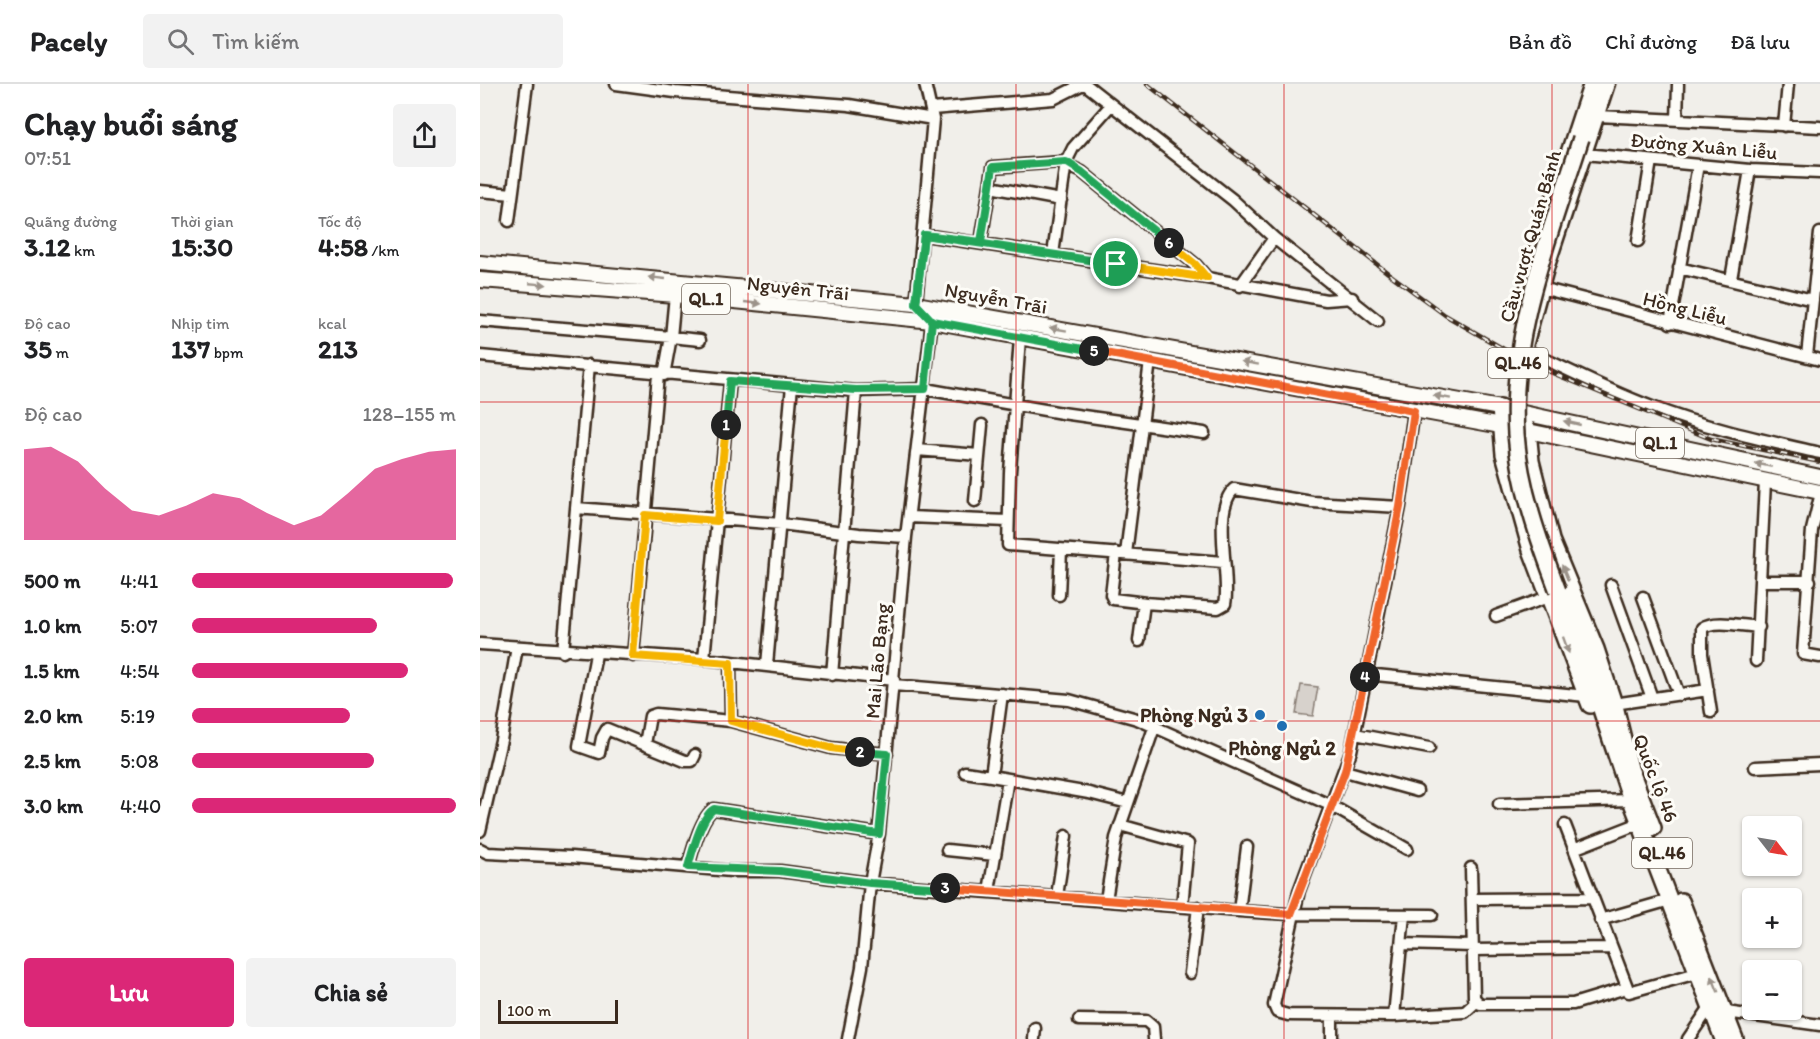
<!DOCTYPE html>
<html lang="vi">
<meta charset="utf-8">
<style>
:root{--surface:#fff;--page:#f2f2f2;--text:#202124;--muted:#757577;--line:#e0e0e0;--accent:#db2777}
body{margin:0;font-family:Itim,sans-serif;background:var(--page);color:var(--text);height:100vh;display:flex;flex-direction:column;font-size:22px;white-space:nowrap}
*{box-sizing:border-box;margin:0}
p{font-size:20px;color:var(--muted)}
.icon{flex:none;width:33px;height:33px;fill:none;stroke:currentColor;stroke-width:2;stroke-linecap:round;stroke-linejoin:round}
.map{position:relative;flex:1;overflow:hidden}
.side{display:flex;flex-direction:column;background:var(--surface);width:480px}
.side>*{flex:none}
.needle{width:39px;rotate:121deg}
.buttons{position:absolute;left:1262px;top:732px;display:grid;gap:12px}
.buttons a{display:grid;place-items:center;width:60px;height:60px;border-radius:6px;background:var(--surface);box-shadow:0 2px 4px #0004;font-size:30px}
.scale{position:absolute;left:18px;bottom:15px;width:120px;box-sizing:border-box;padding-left:6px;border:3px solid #3b2a1e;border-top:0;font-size:16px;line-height:21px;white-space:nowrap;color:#3b2a1e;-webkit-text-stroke:4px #fdfcf7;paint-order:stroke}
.pin{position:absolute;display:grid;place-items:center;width:51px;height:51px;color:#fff;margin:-26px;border:3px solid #fff;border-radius:50%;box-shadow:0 2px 6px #0007}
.km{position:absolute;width:30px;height:30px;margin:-15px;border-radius:50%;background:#222;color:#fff;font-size:16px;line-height:30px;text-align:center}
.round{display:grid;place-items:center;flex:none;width:63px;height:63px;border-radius:6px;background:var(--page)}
.overview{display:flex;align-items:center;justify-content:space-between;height:102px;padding:0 24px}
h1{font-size:33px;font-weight:700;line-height:45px}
.figures{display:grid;grid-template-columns:repeat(3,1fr);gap:9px;height:102px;padding:6px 24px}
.figures div{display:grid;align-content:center}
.figures b{font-size:26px;font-weight:700}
.figures small{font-size:16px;font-weight:400}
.figures p{font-size:16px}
.chart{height:168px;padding:12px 24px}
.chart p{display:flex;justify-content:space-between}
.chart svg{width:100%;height:108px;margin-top:6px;fill:var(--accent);opacity:.7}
.cta{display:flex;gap:12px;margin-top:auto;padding:12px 24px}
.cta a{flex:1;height:69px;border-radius:6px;background:var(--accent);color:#fff;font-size:24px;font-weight:700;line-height:69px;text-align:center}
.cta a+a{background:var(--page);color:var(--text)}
ul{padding:0 24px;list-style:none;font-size:20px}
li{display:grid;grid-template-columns:96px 72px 1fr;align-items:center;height:45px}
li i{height:15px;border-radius:8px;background:var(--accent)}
header{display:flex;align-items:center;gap:36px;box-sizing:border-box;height:84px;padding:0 30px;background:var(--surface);border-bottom:2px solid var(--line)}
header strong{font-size:28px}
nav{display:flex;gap:33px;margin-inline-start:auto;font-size:21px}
.search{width:420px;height:54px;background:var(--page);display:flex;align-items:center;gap:15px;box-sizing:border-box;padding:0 21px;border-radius:6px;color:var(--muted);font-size:22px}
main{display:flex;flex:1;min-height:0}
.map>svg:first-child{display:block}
</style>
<header>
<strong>Pacely</strong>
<div class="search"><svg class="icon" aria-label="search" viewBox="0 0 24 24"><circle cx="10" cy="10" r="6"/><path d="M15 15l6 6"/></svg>Tìm kiếm</div>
<nav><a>Bản đồ</a><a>Chỉ đường</a><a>Đã lưu</a></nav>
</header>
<main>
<section class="side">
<div class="overview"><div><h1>Chạy buổi sáng</h1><p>07:51</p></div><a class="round"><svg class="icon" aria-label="share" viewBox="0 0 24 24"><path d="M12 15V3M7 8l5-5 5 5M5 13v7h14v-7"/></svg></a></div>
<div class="figures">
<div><p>Quãng đường</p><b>3.12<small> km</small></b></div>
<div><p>Thời gian</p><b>15:30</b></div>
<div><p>Tốc độ</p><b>4:58<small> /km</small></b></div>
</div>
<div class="figures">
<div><p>Độ cao</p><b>35<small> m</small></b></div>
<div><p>Nhịp tim</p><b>137<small> bpm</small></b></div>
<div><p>kcal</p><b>213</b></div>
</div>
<div class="chart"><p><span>Độ cao</span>128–155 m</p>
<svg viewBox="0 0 160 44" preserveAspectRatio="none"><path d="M0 44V7L10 6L20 12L30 23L40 32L50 34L60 30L70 25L80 27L90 33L100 38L110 34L120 25L130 15L140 11L150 8L160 7V44z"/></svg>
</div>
<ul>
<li><b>500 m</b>4:41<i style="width:99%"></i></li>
<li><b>1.0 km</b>5:07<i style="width:70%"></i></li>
<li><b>1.5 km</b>4:54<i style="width:82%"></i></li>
<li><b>2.0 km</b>5:19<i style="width:60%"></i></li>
<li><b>2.5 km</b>5:08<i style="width:69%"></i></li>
<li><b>3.0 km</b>4:40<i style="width:100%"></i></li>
</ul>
<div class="cta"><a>Lưu</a><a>Chia sẻ</a></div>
</section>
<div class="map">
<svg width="1340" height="955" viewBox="0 0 1340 955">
<rect width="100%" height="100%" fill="#f1efea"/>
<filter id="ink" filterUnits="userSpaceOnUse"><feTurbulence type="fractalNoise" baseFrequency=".0167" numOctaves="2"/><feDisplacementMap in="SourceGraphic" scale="12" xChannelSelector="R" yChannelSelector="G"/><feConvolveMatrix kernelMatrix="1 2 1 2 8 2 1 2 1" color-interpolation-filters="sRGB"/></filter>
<g filter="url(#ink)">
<path fill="#d7d2cc" stroke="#897e75" stroke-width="1.5" d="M821,601L838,603L833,632L816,630Z"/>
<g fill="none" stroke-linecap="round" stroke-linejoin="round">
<g stroke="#3b2a1e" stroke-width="15">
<path id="minor" d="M136,0L195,8L369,21L453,35
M605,0L753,116L794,154L898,237
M1109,0L1049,182L1046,200L1340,276
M1129,0L1068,185L1046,266C1088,286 1129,307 1172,323C1226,344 1283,356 1340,369
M452,25L573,15L603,0
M1118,32L1340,43
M1197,36L1198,0
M1304,42L1308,0
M1105,70L1270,86L1340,89
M510,103L581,116
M0,107L32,110
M29,137L47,0
M444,151L727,194L846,216L872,214
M1158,157L1171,77
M501,158L513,83L581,78L602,88L715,180L727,194
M573,170L586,78L593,64L631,21
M1199,184L1333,216
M1251,195L1270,86
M760,202L794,154
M436,220L453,35L445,0
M0,237L191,253L195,211
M1190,239L1218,81
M540,254L530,388L528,461L743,478
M0,272L376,307L445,305L582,329L724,349
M1327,272L1340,149
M184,291L191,253L220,256
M934,327L920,423L871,667L819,807L794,921L797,928L808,931L914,932L985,928L996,918
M437,366L499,371
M1340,413L1332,446L1323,570L1340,573
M495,417L502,341
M96,424L301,440L379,450L426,453
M429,433L528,437
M636,469L631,511L633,515L666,519
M646,470L670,277
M1280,497H1330
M1131,501L1172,614
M579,511L581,466
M1163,513L1199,611
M1016,532L1068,513
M659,557L664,519L738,524L745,520C751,494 731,426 754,405L832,418L920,423
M0,560L224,575L414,596
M83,568L109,281
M116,570L99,662L119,669L122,654L127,645L205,677H212L215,671
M153,572L178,291
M224,575L250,297
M1276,577L1285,398
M250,579L251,637
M287,581L312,301
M886,590L1106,612
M352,591L376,307
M414,601L589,616L657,635L850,721L927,765
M522,610L511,692L609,709L648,719
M1134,620L1228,606
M1231,628L1222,570V544C1234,535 1263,542 1279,543
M875,650L949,664
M165,660L170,632L176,630L251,637L351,664L407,670
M1275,683L1340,680
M865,687L937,707
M485,688L511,692
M1019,720L1151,716
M640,741L708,760L702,822
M1085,741L1149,908L1217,889
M0,747L21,656L37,563
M1096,764L1160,739
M0,765L8,769L91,773L251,787H300L390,799L759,827L809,830L952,831
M467,766L515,771
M208,783C212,769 221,732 234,725L399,750
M991,784L994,914L1000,920H1093L1146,904
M509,807L528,695
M577,812L586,752
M992,815L1112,814
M626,816L636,754L675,641
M759,827L767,763
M1120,836L1190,816
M921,860L993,862
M993,866L1131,864
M710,889L718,823
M914,932L924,831
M852,933V955
M599,936L666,937L673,943L674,955
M368,955L382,883L390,799L399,750L426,453L452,237
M554,955L555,944
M1208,955L1230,923L1246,928L1340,941"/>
</g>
<g stroke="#3b2a1e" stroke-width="18">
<path id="major" d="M0,179L436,220L1020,324L1340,393
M0,196L195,211L452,237L1048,347L1340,408"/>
</g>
<g stroke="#3b2a1e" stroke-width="20">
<path id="highway" d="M1101,54L1119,0
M1020,324L1024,370L1051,466L1110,621
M1039,328L1048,347L1051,377L1071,456L1116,565L1136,626L1150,684
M1078,507L1107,583L1151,716L1243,955
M1146,674L1173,744
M1201,817L1255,955"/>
</g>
<use href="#minor" stroke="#fdfcf7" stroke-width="10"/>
<use href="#major" stroke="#fdfcf7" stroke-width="14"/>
<use href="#highway" stroke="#fdfcf7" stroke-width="15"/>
<g stroke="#3b2a1e" stroke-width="4.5">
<path id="rail" d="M667,0L908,189L965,231L1046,278L1231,355L1340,378"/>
</g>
<use href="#rail" stroke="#fdfcf7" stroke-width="2" stroke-dasharray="7" stroke-linecap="butt"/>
<g stroke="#3b2a1e" stroke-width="20" stroke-linecap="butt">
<path id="highway-bridge" d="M1078,507C1059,457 1040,404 1036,350C1029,248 1071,149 1101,54"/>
</g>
<use href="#highway-bridge" stroke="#fdfcf7" stroke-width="15"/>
</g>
<defs><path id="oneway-solid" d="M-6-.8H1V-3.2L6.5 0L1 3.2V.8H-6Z" transform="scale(1.5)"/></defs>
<g fill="#9c938a">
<use href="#oneway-solid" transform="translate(177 194) rotate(-174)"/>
<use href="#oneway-solid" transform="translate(58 200) rotate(5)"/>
<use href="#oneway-solid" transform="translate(273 219) rotate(6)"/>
<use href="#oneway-solid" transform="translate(578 245) rotate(-170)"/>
<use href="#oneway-solid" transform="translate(770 279) rotate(-170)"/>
<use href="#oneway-solid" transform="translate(962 313) rotate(-170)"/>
<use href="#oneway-solid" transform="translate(1092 339) rotate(-167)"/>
<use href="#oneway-solid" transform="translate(1283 381) rotate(-168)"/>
<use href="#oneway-solid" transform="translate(1085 489) rotate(-112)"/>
<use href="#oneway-solid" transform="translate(1086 561) rotate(70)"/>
<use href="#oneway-solid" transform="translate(1235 900) rotate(-112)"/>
</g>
</g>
<g fill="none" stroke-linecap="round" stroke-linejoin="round" filter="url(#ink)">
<g stroke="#fff" stroke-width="12">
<path id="split-1" d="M246,341L250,297L376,306L445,305L452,237L436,220L444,151L636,180"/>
</g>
<g stroke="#fff" stroke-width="12">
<path id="split-2" d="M246,341L237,437L165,431L153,572L250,579L251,637L351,664L380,668"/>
</g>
<g stroke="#fff" stroke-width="12">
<path id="split-3" d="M380,668L407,670L399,750L234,725C221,732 212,769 208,783L300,787L390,799L465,804"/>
</g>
<g stroke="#fff" stroke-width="12">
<path id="split-4" d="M465,804L811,830L865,687L885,593"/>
</g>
<g stroke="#fff" stroke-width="12">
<path id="split-5" d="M614,267L934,327L920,423L885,593"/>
</g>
<g stroke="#fff" stroke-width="12">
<path id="split-6" d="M614,267L452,237L436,220L444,151L501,158L513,83L586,78L602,88L689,159"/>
</g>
<g stroke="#fff" stroke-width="12">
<path id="split-7" d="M636,180L727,194L715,180L689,159"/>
</g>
<use href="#split-1" stroke="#22a559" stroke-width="8"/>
<use href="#split-2" stroke="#f5b400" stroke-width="8"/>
<use href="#split-3" stroke="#22a559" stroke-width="8"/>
<use href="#split-4" stroke="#f0652b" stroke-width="8"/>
<use href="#split-5" stroke="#f0652b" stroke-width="8"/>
<use href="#split-6" stroke="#22a559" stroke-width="8"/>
<use href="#split-7" stroke="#f5b400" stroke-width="8"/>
</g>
<path fill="none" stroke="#d62828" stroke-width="1.5" stroke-opacity="0.55" d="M268,0V955M536,0V955M804,0V955M1072,0V955M0,318H1340M0,637H1340"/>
<g fill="#1f6fb2" stroke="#fdfcf7" stroke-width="2">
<circle cx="780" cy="631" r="6"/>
<circle cx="802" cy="642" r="6"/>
</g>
<g text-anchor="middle" stroke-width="6" stroke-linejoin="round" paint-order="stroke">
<g fill="#fdfcf7" stroke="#75695f" stroke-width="1.5">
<rect x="202" y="200" width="48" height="30" rx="4.5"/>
<rect x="1008" y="264" width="60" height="30" rx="4.5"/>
<rect x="1156" y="344" width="48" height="30" rx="4.5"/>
<rect x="1152" y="754" width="60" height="30" rx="4.5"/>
</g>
<g font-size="18" font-weight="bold" fill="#3b2a1e">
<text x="226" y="221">QL.1</text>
<text x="1038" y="285">QL.46</text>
<text x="1180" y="365">QL.1</text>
<text x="1182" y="775">QL.46</text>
</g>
<g font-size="20" fill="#3b2a1e" stroke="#fdfcf7">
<text transform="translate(1224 62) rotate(5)" y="7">Đường Xuân Liễu</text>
<text transform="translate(1050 152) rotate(-74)" y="7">Cầu vượt Quán Bánh</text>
<text transform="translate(318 204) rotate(6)" y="7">Nguyên Trãi</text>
<text transform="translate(516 214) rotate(10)" y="7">Nguyễn Trãi</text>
<text transform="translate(1205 224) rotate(14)" y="7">Hồng Liễu</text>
<text transform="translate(397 577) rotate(-85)" y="7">Mai Lão Bạng</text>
<text transform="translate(1176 694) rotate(69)" y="7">Quốc lộ 46</text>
</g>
<g font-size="20" font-weight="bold" fill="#3b2a1e" stroke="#fdfcf7" text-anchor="end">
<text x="768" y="638">Phòng Ngủ 3</text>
<text x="802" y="671" text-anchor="middle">Phòng Ngủ 2</text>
</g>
</g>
</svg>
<div class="buttons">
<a><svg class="needle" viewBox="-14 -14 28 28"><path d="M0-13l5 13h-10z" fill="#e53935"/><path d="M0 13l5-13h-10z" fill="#757577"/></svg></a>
<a>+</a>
<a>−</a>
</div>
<div class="scale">100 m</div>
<div class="pin" style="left:636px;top:180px;background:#1e9e55"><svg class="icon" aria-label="arrive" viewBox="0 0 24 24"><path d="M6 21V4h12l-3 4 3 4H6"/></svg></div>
<b class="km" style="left:246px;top:341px">1</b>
<b class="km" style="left:380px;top:668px">2</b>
<b class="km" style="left:465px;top:804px">3</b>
<b class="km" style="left:885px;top:593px">4</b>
<b class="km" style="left:614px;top:267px">5</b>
<b class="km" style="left:689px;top:159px">6</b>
</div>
</main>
